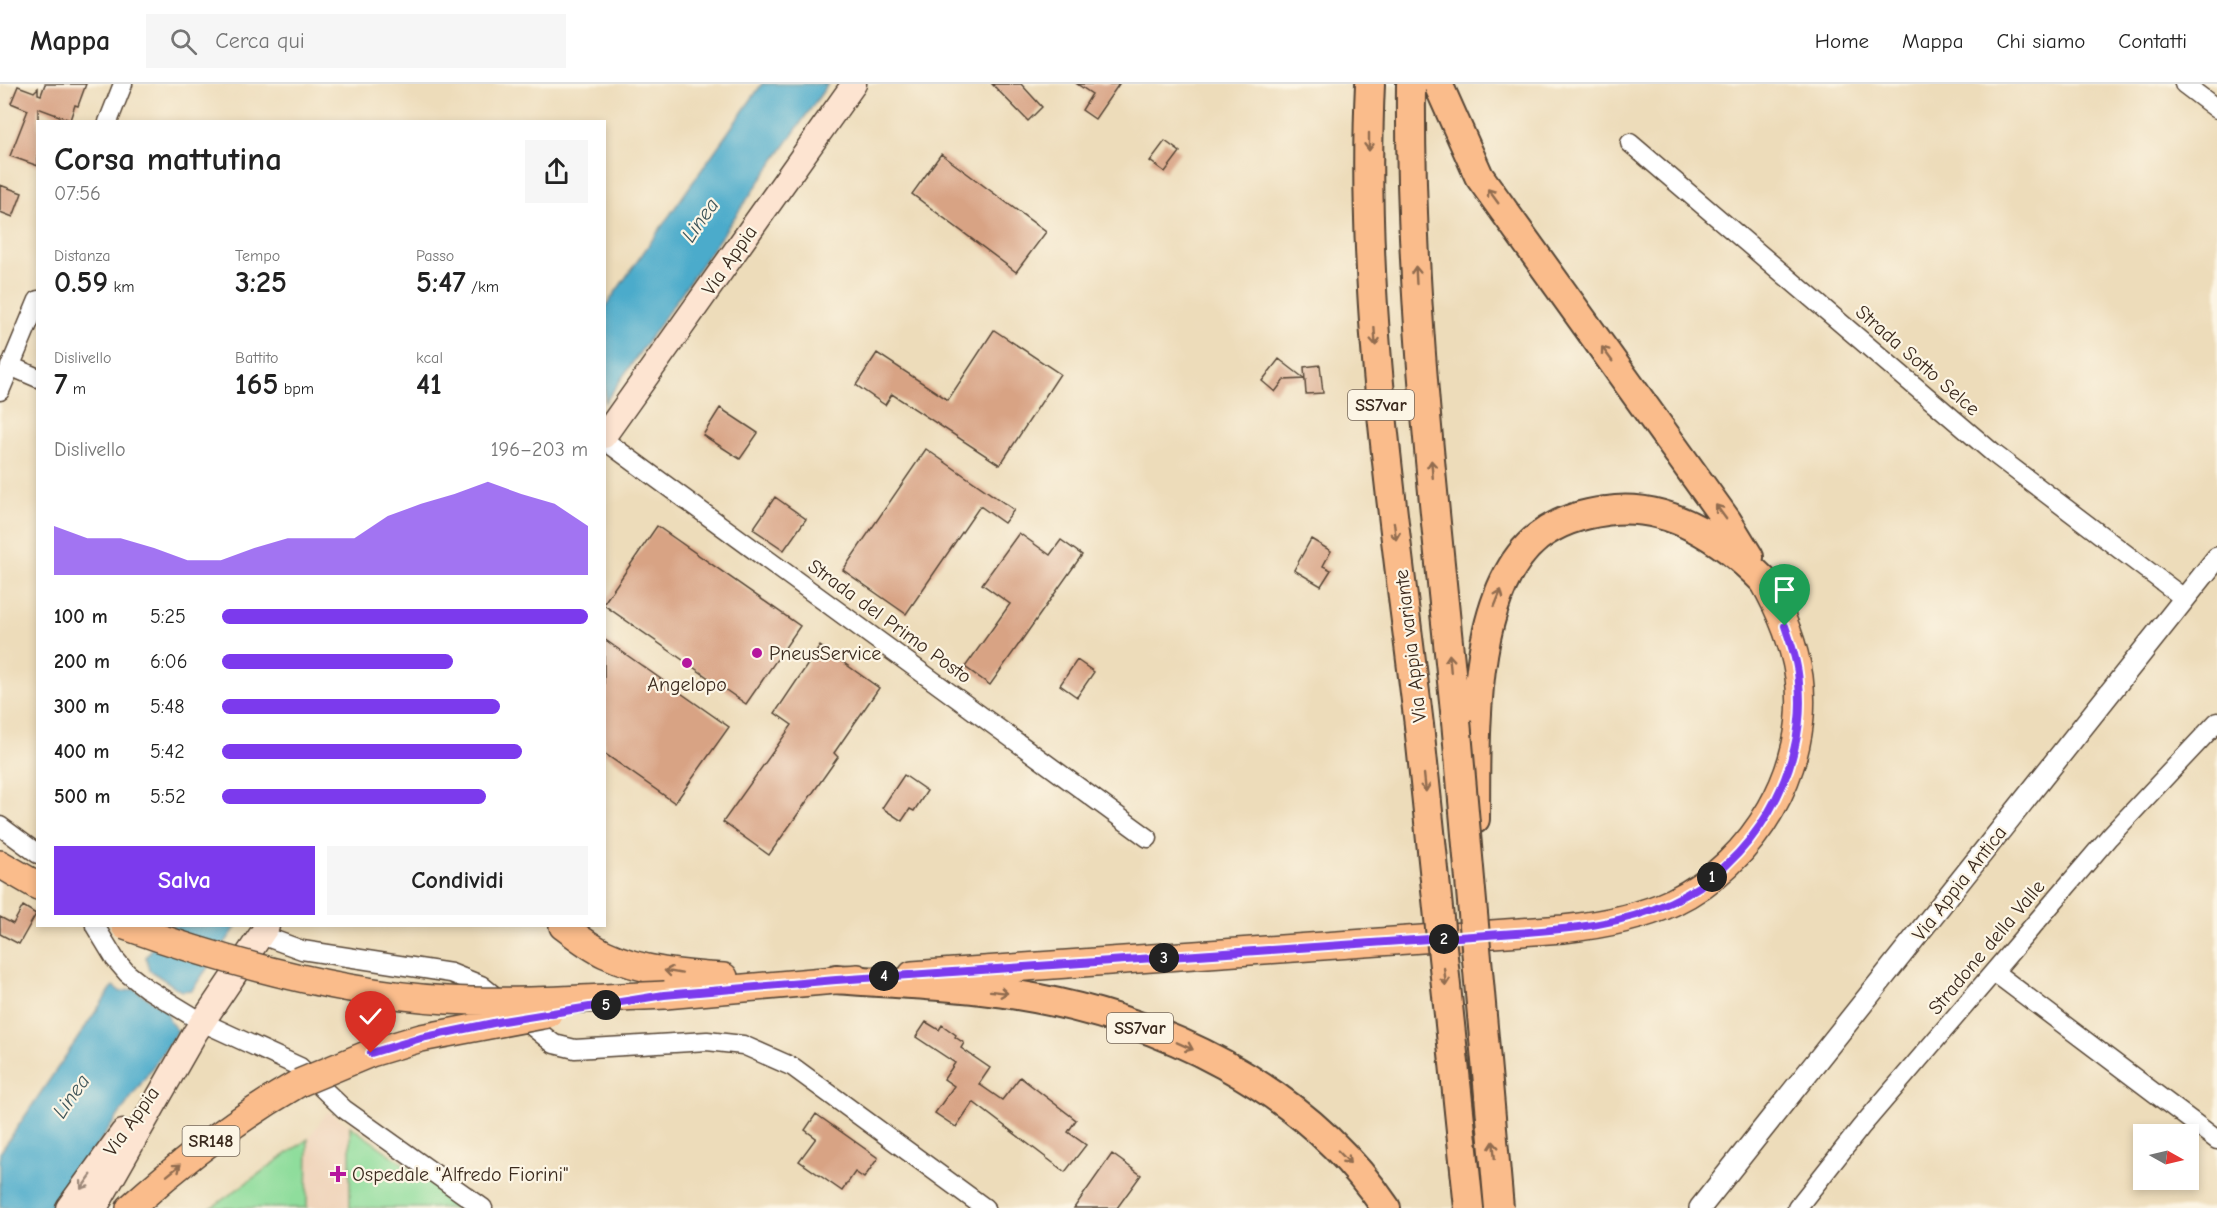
<!DOCTYPE html>
<html lang="it">
<meta charset="utf-8">
<style>
:root{--surface:#fff;--page:#f6f6f6;--text:#222;--muted:#767676;--line:#e0e0e0;--accent:#7c3aed}
body{margin:0;font-family:"Comic Neue",sans-serif;background:var(--page);color:var(--text);height:100vh;display:flex;flex-direction:column;font-size:22px;white-space:nowrap}
*{box-sizing:border-box;margin:0}
p{font-size:20px;color:var(--muted)}
.icon{flex:none;width:33px;height:33px;fill:none;stroke:currentColor;stroke-width:2;stroke-linecap:round;stroke-linejoin:round}
.map{position:relative;flex:1;overflow:hidden}
.details{position:absolute;left:36px;top:36px;width:570px;height:807px;display:flex;flex-direction:column;background:var(--surface);border-radius:0px;box-shadow:0 3px 9px #0003}
.details>*{flex:none}
.needle{width:39px;rotate:98deg}
.controls{position:absolute;left:2133px;top:1040px;display:grid;gap:12px}
.controls a{display:grid;place-items:center;width:66px;height:66px;border-radius:0px;background:var(--surface);box-shadow:0 3px 9px #0003;font-size:30px}
.pin{position:absolute;display:grid;place-items:center;width:51px;height:51px;color:#fff;margin:-62px -26px;border-radius:50% 50% 50% 0;rotate:-45deg;box-shadow:0 0 6px #0007}
.pin .icon{rotate:45deg}
.km{position:absolute;width:30px;height:30px;margin:-15px;border-radius:50%;background:#222;color:#fff;font-size:16px;line-height:30px;text-align:center}
.round{display:grid;place-items:center;flex:none;width:63px;height:63px;border-radius:0px;background:var(--page)}
.headline{display:flex;align-items:center;justify-content:space-between;height:102px;padding:0 18px}
h1{font-size:33px;font-weight:600;line-height:45px}
.stats{display:grid;grid-template-columns:repeat(3,1fr);gap:9px;height:102px;padding:6px 18px}
.stats div{display:grid;align-content:center}
.stats b{font-size:30px;font-weight:600}
.stats small{font-size:16px;font-weight:400}
.stats p{font-size:16px}
.chart{height:168px;padding:12px 18px}
.chart p{display:flex;justify-content:space-between}
.chart svg{width:100%;height:108px;margin-top:6px;fill:var(--accent);opacity:.7}
.button{display:flex;gap:12px;margin-top:auto;padding:12px 18px}
.button a{flex:1;height:69px;border-radius:0px;background:var(--accent);color:#fff;font-size:24px;font-weight:600;line-height:69px;text-align:center}
.button a+a{background:var(--page);color:var(--text)}
ul{padding:0 18px;list-style:none;font-size:20px}
li{display:grid;grid-template-columns:96px 72px 1fr;align-items:center;height:45px}
li i{height:15px;border-radius:8px;background:var(--accent)}
header{display:flex;align-items:center;gap:36px;box-sizing:border-box;height:84px;padding:0 30px;background:var(--surface);border-bottom:2px solid var(--line)}
header strong{font-size:28px}
nav{display:flex;gap:33px;margin-inline-start:auto;font-size:21px}
.search{width:420px;height:54px;background:var(--page);display:flex;align-items:center;gap:15px;box-sizing:border-box;padding:0 21px;border-radius:0px;color:var(--muted);font-size:22px}
.map>svg:first-child{display:block}
</style>
<header>
<strong>Mappa</strong>
<div class="search"><svg class="icon" aria-label="search" viewBox="0 0 24 24"><circle cx="10" cy="10" r="6"/><path d="M15 15l6 6"/></svg>Cerca qui</div>
<nav><a>Home</a><a>Mappa</a><a>Chi siamo</a><a>Contatti</a></nav>
</header>
<div class="map">
<svg width="2217" height="1124" viewBox="0 0 2217 1124">
<rect width="100%" height="100%" fill="#fcf5e5"/>
<filter id="ink" filterUnits="userSpaceOnUse"><feTurbulence type="fractalNoise" baseFrequency=".0167" numOctaves="2"/><feDisplacementMap in="SourceGraphic" scale="12" xChannelSelector="R" yChannelSelector="G"/><feConvolveMatrix kernelMatrix="1 2 1 2 8 2 1 2 1" color-interpolation-filters="sRGB"/></filter>
<filter id="wash" filterUnits="userSpaceOnUse"><feTurbulence type="fractalNoise" baseFrequency=".008" numOctaves="4" result="noise"/><feDisplacementMap in="SourceGraphic" scale="24" xChannelSelector="R" yChannelSelector="G"/><feGaussianBlur stdDeviation="1.35" result="paint"/><feColorMatrix in="noise" values="0 0 0 0 0 0 0 0 0 0 0 0 0 0 0 0 0 1.4 0 .05"/><feComposite in="paint" operator="in"/></filter>
<g filter="url(#wash)">
<rect width="100%" height="100%" fill="#eddcba"/>
<path fill="#f0d5bc" d="M328,1027L466,1124H211L308,1055Z"/>
<path fill="#8fdd9c" stroke="#65845d" stroke-width="1.5" d="M350,1042L466,1124H350Z
M308,1055L307,1124H211Z"/>
<path fill="#4cabcb" stroke="#446a74" stroke-width="1.5" d="M762,0H828L605,318V223Z
M168,842H237L192,906L181,907L149,886L146,873Z
M113,902L121,908L134,905L167,927L170,938L178,947L53,1124H0V1069Z"/>
<g id="blocks">
<path fill="#d8a384" d="M45,0H86L78,22L75,21L70,36L38,24V82L10,72L28,26L11,19L18,2L34,8L38,4V10L41,11Z
M992,0H1021L1042,23L1028,37Z
M1077,0H1119L1095,35L1082,26L1092,10Z
M1165,57L1180,68L1165,88L1150,77Z
M941,70L1046,148L1016,188L912,110Z
M0,101L22,109L13,133L0,128Z
M994,246L1060,290L1000,381L892,310L885,321L856,301L877,269L948,316Z
M1279,275L1305,295L1284,296L1275,308L1262,297Z
M1320,281L1323,309L1306,310L1304,283Z
M720,324L758,349L740,375L703,351Z
M926,365L1014,426L1004,439L980,422L906,530L843,486Z
M775,413L806,435L784,466L753,445Z
M657,442L800,542L746,620L604,521V519Z
M1019,449L1050,471L1061,456L1082,471L990,601L965,583L1010,520L982,500Z
M1311,455L1331,467L1323,482L1331,486L1321,502L1294,486Z
M604,555L729,643L675,719L604,669Z
M820,562L879,604L834,669L838,673L769,771L723,738L792,641L775,629Z
M1077,576L1094,588L1077,613L1060,601Z
M904,691L927,707L914,727L910,725L902,737L882,724Z
M23,822L36,830L19,860L0,850V833L13,840Z
M926,938L939,946L942,941L956,951L955,953L964,959L961,964L990,984L979,1000L1002,1016L1020,993L1076,1036L1068,1048L1086,1061L1065,1088L973,1018L956,1043L935,1029L954,1002L944,995L955,979L916,953Z
M816,1030L878,1074L864,1094L855,1088L842,1107L799,1077L816,1054L805,1046Z
M1112,1070L1141,1091L1117,1124H1074Z"/>
</g>
</g>
<g filter="url(#ink)">
<use href="#blocks" fill-opacity="0" stroke="#564535" stroke-width="1.5"/>
<g fill="none" stroke-linecap="round" stroke-linejoin="round">
<g stroke="#564535" stroke-width="21">
<path id="minor" d="M2184,0L2217,25
M108,38L123,0
M1630,59L1993,369L2185,515
M10,282L38,294
M0,307L38,216
M604,356L1148,754
M0,742L38,770
M95,842L115,875L127,889L146,904L202,938L300,983L344,1025L483,1124
M261,851L302,866L451,889L481,901L554,960L575,965L707,957L743,961L793,983L985,1124
M1994,888L2217,1056
M1797,1124L1861,1043L2109,753L2217,638"/>
</g>
<g stroke="#564535" stroke-width="24">
<path id="tertiary" d="M1700,1124L2217,474"/>
</g>
<g stroke="#564535" stroke-width="27">
<path id="secondary" d="M604,352L854,0
M68,1124L123,1048
M95,1124L195,949L267,842"/>
</g>
<g stroke="#564535" stroke-width="30">
<path id="primary" d="M0,780L38,802
M563,842C576,852 590,863 605,870C641,887 685,891 724,893
M912,891L1563,845C1600,841 1639,834 1673,818C1754,779 1811,684 1799,593C1794,559 1780,526 1763,496
M665,911L858,894
M130,1124C182,1077 238,1034 299,999"/>
</g>
<g stroke="#564535" stroke-width="32">
<path id="trunk" d="M1370,0C1360,215 1393,428 1419,641
M1411,0C1409,213 1435,426 1456,637
M1438,0L1479,92L1727,437L1749,473
M1475,735C1476,655 1469,508 1538,453C1557,438 1582,430 1606,427C1667,418 1722,455 1763,496
M836,895C896,900 958,901 1017,911C1159,934 1304,1002 1386,1124"/>
</g>
<use href="#minor" stroke="#fff" stroke-width="18"/>
<use href="#tertiary" stroke="#fff" stroke-width="21"/>
<use href="#secondary" stroke="#fde4d1" stroke-width="24"/>
<use href="#primary" stroke="#fabc8b" stroke-width="27"/>
<use href="#trunk" stroke="#fabc8b" stroke-width="28"/>
<g stroke="#564535" stroke-width="30" stroke-linecap="butt">
<path id="primary-bridge" d="M125,842C228,879 337,909 447,916C519,920 592,914 665,911
M299,999L371,969L421,954L548,930"/>
</g>
<g stroke="#564535" stroke-width="32" stroke-linecap="butt">
<path id="trunk-bridge" d="M1456,637L1499,1124
M1419,641L1469,1124"/>
</g>
<use href="#primary-bridge" stroke="#fabc8b" stroke-width="27"/>
<use href="#trunk-bridge" stroke="#fabc8b" stroke-width="28"/>
</g>
<defs><path id="oneway-shaft" d="M-6 0H5M1.5-3L5.5 0L1.5 3" fill="none" stroke-width="1.6" stroke-linecap="round" stroke-linejoin="round" transform="scale(1.5)"/></defs>
<g stroke="#916c4f">
<use href="#oneway-shaft" transform="translate(1369 58) rotate(90)"/>
<use href="#oneway-shaft" transform="translate(1493 112) rotate(-126)"/>
<use href="#oneway-shaft" transform="translate(1416 191) rotate(-93)"/>
<use href="#oneway-shaft" transform="translate(1375 253) rotate(86)"/>
<use href="#oneway-shaft" transform="translate(1607 270) rotate(-126)"/>
<use href="#oneway-shaft" transform="translate(1432 385) rotate(-95)"/>
<use href="#oneway-shaft" transform="translate(1721 428) rotate(-126)"/>
<use href="#oneway-shaft" transform="translate(1395 447) rotate(83)"/>
<use href="#oneway-shaft" transform="translate(1498 514) rotate(-68)"/>
<use href="#oneway-shaft" transform="translate(1450 579) rotate(-95)"/>
<use href="#oneway-shaft" transform="translate(1425 699) rotate(84)"/>
<use href="#oneway-shaft" transform="translate(673 888) rotate(-170)"/>
<use href="#oneway-shaft" transform="translate(1445 893) rotate(84)"/>
<use href="#oneway-shaft" transform="translate(999 908) rotate(7)"/>
<use href="#oneway-shaft" transform="translate(1185 962) rotate(24)"/>
<use href="#oneway-shaft" transform="translate(1494 1066) rotate(-95)"/>
<use href="#oneway-shaft" transform="translate(1344 1073) rotate(46)"/>
<use href="#oneway-shaft" transform="translate(174 1086) rotate(-39)"/>
</g>
<use stroke="#9c8778" href="#oneway-shaft" transform="translate(86 1098) rotate(126)"/>
</g>
<g fill="none" stroke-linecap="round" stroke-linejoin="round" filter="url(#ink)">
<g stroke="#fff" stroke-width="12">
<path id="route" d="M371,969L421,954L503,937L664,911L836,896L1516,849C1569,845 1622,841 1671,818C1752,782 1808,687 1799,599C1798,579 1791,560 1785,542"/>
</g>
<use href="#route" stroke="#7c3aed" stroke-width="8"/>
</g>
<g fill="#b5179e" stroke="#fcf5e5" stroke-width="2">
<circle cx="757" cy="569" r="6"/>
<circle cx="687" cy="579" r="6"/>
<path d="M335 1081h6v6h6v6h-6v6h-6v-6h-6v-6h6z"/>
</g>
<g text-anchor="middle" stroke-width="4.5" stroke-linejoin="round" paint-order="stroke">
<g fill="#fcf5e5" stroke="#75675a" stroke-width="1.5">
<rect x="1348" y="306" width="66" height="30" rx="4.5"/>
<rect x="1107" y="929" width="66" height="30" rx="4.5"/>
<rect x="182.5" y="1042" width="57" height="30" rx="4.5"/>
</g>
<g font-size="18" font-weight="bold" fill="#3b2a1e">
<text x="1381" y="327">SS7var</text>
<text x="1140" y="950">SS7var</text>
<text x="211" y="1063">SR148</text>
</g>
<g font-size="20" fill="#3b2a1e" stroke="#fcf5e5">
<text transform="translate(729 176) rotate(-55)" y="7">Via Appia</text>
<text transform="translate(1918 276) rotate(41)" y="7">Strada Sotto Selce</text>
<text transform="translate(890 537) rotate(36)" y="7">Strada del Primo Posto</text>
<text transform="translate(1410 562) rotate(-97)" y="7">Via Appia variante</text>
<text transform="translate(1959 799) rotate(-52)" y="7">Via Appia Antica</text>
<text transform="translate(1986 863) rotate(-50)" y="7">Stradone della Valle</text>
<text transform="translate(131 1037) rotate(-54)" y="7">Via Appia</text>
</g>
<g font-size="20" fill="#3b2a1e" stroke="#fcf5e5" text-anchor="start">
<text x="769" y="576">PneusService</text>
<text x="687" y="607" text-anchor="middle">Angelopo</text>
<text x="352" y="1097">Ospedale "Alfredo Fiorini"</text>
</g>
<g font-size="21" font-style="italic" fill="#41575b" stroke="#fcf5e5">
<text transform="translate(700 136) rotate(-55)" y="7">Linea</text>
<text transform="translate(71 1012) rotate(-55)" y="7">Linea</text>
</g>
</g>
</svg>
<div class="controls">
<a><svg class="needle" viewBox="-14 -14 28 28"><path d="M0-13l5 13h-10z" fill="#e53935"/><path d="M0 13l5-13h-10z" fill="#767676"/></svg></a>
</div>
<div class="pin" style="left:1785px;top:542px;background:#1e9e55"><svg class="icon" aria-label="arrive" viewBox="0 0 24 24"><path d="M6 21V4h12l-3 4 3 4H6"/></svg></div>
<div class="pin" style="left:371px;top:969px;background:#d93025"><svg class="icon" aria-label="check" viewBox="0 0 24 24"><path d="M5 12l5 5 9-10"/></svg></div>
<b class="km" style="left:1712px;top:793px">1</b>
<b class="km" style="left:1444px;top:855px">2</b>
<b class="km" style="left:1164px;top:874px">3</b>
<b class="km" style="left:884px;top:892px">4</b>
<b class="km" style="left:606px;top:921px">5</b>
<section class="details">
<div class="headline"><div><h1>Corsa mattutina</h1><p>07:56</p></div><a class="round"><svg class="icon" aria-label="share" viewBox="0 0 24 24"><path d="M12 15V3M7 8l5-5 5 5M5 13v7h14v-7"/></svg></a></div>
<div class="stats">
<div><p>Distanza</p><b>0.59<small> km</small></b></div>
<div><p>Tempo</p><b>3:25</b></div>
<div><p>Passo</p><b>5:47<small> /km</small></b></div>
</div>
<div class="stats">
<div><p>Dislivello</p><b>7<small> m</small></b></div>
<div><p>Battito</p><b>165<small> bpm</small></b></div>
<div><p>kcal</p><b>41</b></div>
</div>
<div class="chart"><p><span>Dislivello</span>196–203 m</p>
<svg viewBox="0 0 160 44" preserveAspectRatio="none"><path d="M0 44V24L10 29L20 29L30 33L40 38L50 38L60 33L70 29L80 29L90 29L100 20L110 15L120 11L130 6L140 11L150 15L160 24V44z"/></svg>
</div>
<ul>
<li><b>100 m</b>5:25<i style="width:100%"></i></li>
<li><b>200 m</b>6:06<i style="width:63%"></i></li>
<li><b>300 m</b>5:48<i style="width:76%"></i></li>
<li><b>400 m</b>5:42<i style="width:82%"></i></li>
<li><b>500 m</b>5:52<i style="width:72%"></i></li>
</ul>
<div class="button"><a>Salva</a><a>Condividi</a></div>
</section>
</div>
